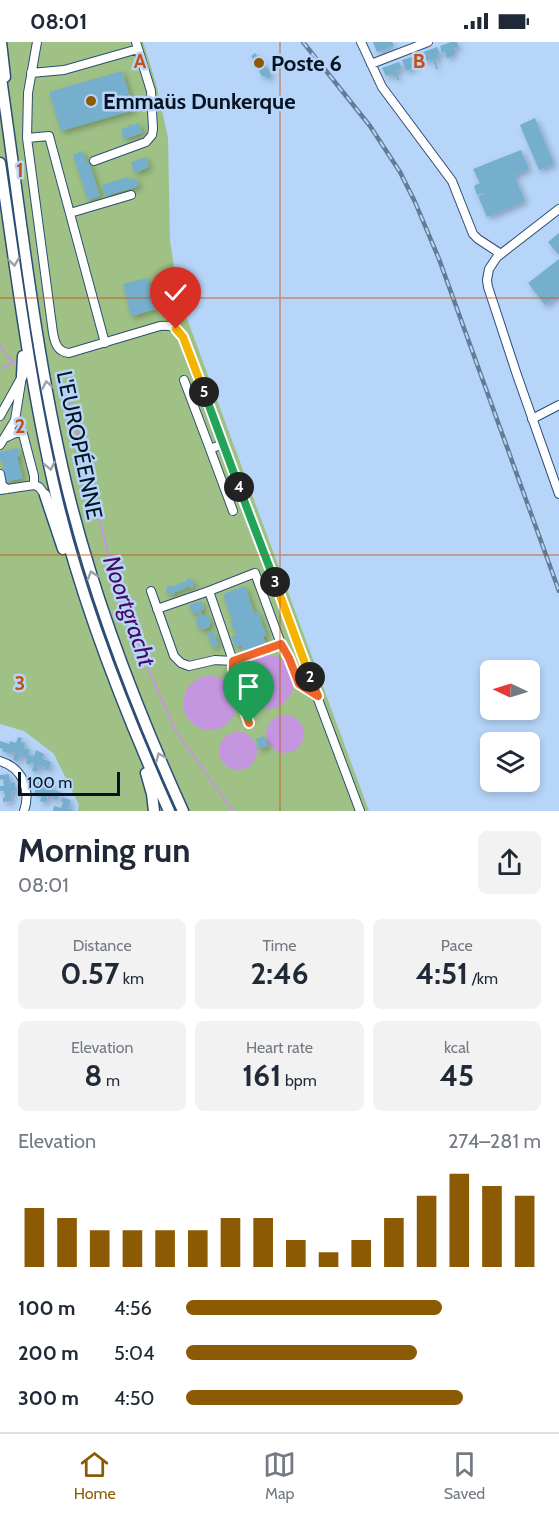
<!DOCTYPE html>
<meta charset="utf-8">
<style>
:root{--surface:#fff;--page:#f2f2f3;--text:#1f2937;--muted:#747a83;--line:#e0e1e3;--accent:#8b5a02}
body{margin:0;font-family:Cabin,sans-serif;background:var(--page);color:var(--text);height:100vh;display:flex;flex-direction:column;font-size:22px;white-space:nowrap}
*{box-sizing:border-box;margin:0}
p{font-size:20px;color:var(--muted)}
.icon{flex:none;width:33px;height:33px;fill:none;stroke:currentColor;stroke-width:2;stroke-linecap:round;stroke-linejoin:round}
.map{position:relative;height:769px;overflow:hidden}
.sheet{display:flex;flex-direction:column;background:var(--surface);flex:1}
.sheet>*{flex:none}
.needle{width:39px;rotate:274deg}
.controls{position:absolute;left:480px;top:618px;display:grid;gap:12px}
.controls a{display:grid;place-items:center;width:60px;height:60px;border-radius:9px;background:var(--surface);box-shadow:0 3px 9px #0003;font-size:30px}
.scale{position:absolute;left:18px;bottom:15px;width:102px;box-sizing:border-box;padding-left:6px;border:3px solid #061322;border-top:0;font-size:16px;line-height:21px;white-space:nowrap;color:#061322;-webkit-text-stroke:4px #b6d5f8;paint-order:stroke}
.pin{position:absolute;display:grid;place-items:center;width:51px;height:51px;color:#fff;margin:-62px -26px;border-radius:50% 50% 50% 0;rotate:-45deg;box-shadow:0 0 6px #0007}
.pin .icon{rotate:45deg}
.km{position:absolute;width:30px;height:30px;margin:-15px;border-radius:50%;background:#222;color:#fff;font-size:16px;line-height:30px;text-align:center}
.round{display:grid;place-items:center;flex:none;width:63px;height:63px;border-radius:9px;background:var(--page)}
.overview{display:flex;align-items:center;justify-content:space-between;height:102px;padding:0 18px}
h1{font-size:33px;font-weight:700;line-height:45px}
.metrics{display:grid;grid-template-columns:repeat(3,1fr);gap:9px;height:102px;padding:6px 18px}
.metrics div{display:grid;align-content:center;border-radius:9px;background:var(--page);text-align:center}
.metrics b{font-size:30px;font-weight:700}
.metrics small{font-size:16px;font-weight:400}
.metrics p{font-size:16px}
.chart{height:168px;padding:12px 18px}
.chart p{display:flex;justify-content:space-between}
.chart svg{width:100%;height:108px;margin-top:6px;stroke:var(--accent);stroke-width:6}
ul{padding:0 18px;list-style:none;font-size:20px}
li{display:grid;grid-template-columns:96px 72px 1fr;align-items:center;height:45px}
li i{height:15px;border-radius:8px;background:var(--accent)}
.status{display:flex;justify-content:space-between;align-items:center;height:42px;padding:0 30px;background:var(--surface);direction:ltr}
.status svg{height:16px;fill:currentColor}
.dock{display:flex;justify-content:space-around;align-items:center;height:84px;border-top:2px solid var(--line);background:var(--surface);font-size:16px;color:var(--muted)}
.dock a{display:grid;justify-items:center;gap:3px}
.dock .selected{color:var(--accent)}
.map>svg:first-child{display:block}
</style>
<div class="status"><b>08:01</b><svg viewBox="0 0 49 12"><path d="M0 12V9h3v3zM5 12V6h3v6zM10 12V3h3v9zM15 12V0h3v12zM26 1h20v11H26zM47 4h2v5h-2z"/></svg></div>
<div class="map">
<svg width="559" height="769" viewBox="0 0 559 769">
<defs>
<filter id="shadow"><feDropShadow dx="3" dy="3" stdDeviation="3" flood-color="#0004"/></filter>
</defs>
<rect width="100%" height="100%" fill="#b6d5f8"/>
<path fill="#9fc186" d="M0,0H143L156,41L168,96L170,199L179,255L369,769H78L79,763L54,712L24,689L0,682Z"/>
<path fill="#c496df" d="M240 640a27 27 0 1 1 54 0a27 27 0 1 1-54 0Z
M183 661a27 27 0 1 1 54 0a27 27 0 1 1-54 0Z
M266 692a19 19 0 1 1 38 0a19 19 0 1 1-38 0Z
M219 709a19 19 0 1 1 38 0a19 19 0 1 1-38 0Z"/>
<g fill="none" stroke-linecap="round" stroke-linejoin="round">
<path stroke="#c496df" stroke-width="2" d="M0,303L8,315L14,320L2,326
M67,350L109,515L121,555L150,631L175,688L233,769"/>
</g>
<path fill="#75afcd" filter="url(#shadow)" d="M373,0H392L394,4L377,10Z
M451,0H457L459,5L453,7V14L447,16L445,10L442,11L440,4Z
M437,5L440,12L437,13L438,16L435,18L438,27H436L433,18L431,19L430,17L424,19L421,11Z
M255,11L270,30L271,35L268,37L266,34H262L260,31V27L251,14Z
M418,13L421,19L414,22L415,25L406,29L402,18Z
M399,20L402,26L396,29L399,38H397L395,33L393,34L392,32L386,34L382,26Z
M122,29L134,68L61,89L49,50Z
M535,76L554,122L539,128L520,83Z
M139,81L142,91L124,97L121,87L129,85L128,83L131,82V84Z
M521,108L529,127L514,133L525,159L487,175L478,154L484,152V151L477,153L474,144L480,141L473,127Z
M82,109L87,121L89,120L100,154L88,158L73,113Z
M146,115L149,125L135,131L131,120Z
M128,135L129,138L136,136L139,144L105,154L102,143Z
M559,191V213L548,200Z
M559,217V256L557,254L545,263L528,241Z
M147,236L156,267L131,274L123,242Z
M18,406L20,414L17,415L23,436L5,440L2,418L0,419V410Z
M188,537H190L194,540V544L192,546L186,544V546L176,550L175,548L174,552L171,553L167,551L166,547L168,544H172L175,546L174,544L184,540L185,542L186,538Z
M245,544L254,571L258,570L266,593L263,595L266,602L244,610L241,603L235,605L232,595L237,593L235,587L233,588L231,580L232,579L223,552Z
M201,559L204,567L200,569L202,573L208,574L211,580L209,585L203,588L197,584L196,578L199,574L197,570L192,571L189,563Z
M209,589H211L214,591L218,603L216,606L212,604L208,593Z
M264,694L268,704L259,707L256,697Z
M18,695L22,696L21,700L25,701L24,706L30,708L28,713L34,714L36,708L44,712L43,717L51,720L49,728L44,727L45,725L39,723L37,730L32,729L34,721L31,720L30,723L26,721L27,717L23,715V713L20,712L18,720L13,718L15,710L12,709L11,712L2,709L3,707L0,706V699L9,702L10,699L16,701Z
M9,732L10,741L15,740L16,749L11,750L12,759L3,760V756L5,755L4,749H0V744H4L3,737L0,738V733Z
M38,740L48,743V741L53,743L51,747L60,750L57,758L53,757L54,755L48,753L46,761L40,759L43,751H40L39,753L34,752Z
M62,755L71,758L68,766L75,769H53L54,764L61,766L63,760L61,759Z"/>
<g fill="none" stroke-linecap="round" stroke-linejoin="round">
<g stroke="#2d4e74" stroke-width="10">
<path id="minor" d="M37,0L28,51L27,96L53,291C55,302 58,310 69,311L160,284C169,283 175,284 181,292L360,769
M361,0L382,45L452,139L473,192L478,197L501,212
M371,22L428,0
M31,31L64,28L138,7
M27,96L49,94L105,301
M94,119L146,100L152,93L153,87L151,49L136,0
M559,167L497,215L489,227L487,238L488,245L517,333L559,452
M70,171L131,153
M184,338L210,407L223,402
M0,374L20,338
M532,377L559,363
M7,395C13,392 17,389 23,392L34,434V443
M0,403L15,378L22,334
M210,407L233,469
M0,432L2,443L7,447
M0,448L34,443L39,445L45,453
M151,549L174,614L181,621L189,624L215,618L233,619L281,602
M209,549L255,531L281,602L289,616L299,642L316,654
M157,567L209,549L233,619V635L249,681
M0,719C23,726 31,748 24,769"/>
</g>
<g stroke="#2d4e74" stroke-width="13">
<path id="highway" d="M1,0L5,35
M0,29C20,166 34,305 66,441C93,554 135,663 183,769
M0,121C17,236 31,352 59,466C85,570 125,671 169,769
M22,334L23,314
M45,453L63,507
M146,731L152,752L154,769"/>
</g>
<use href="#minor" stroke="#fff" stroke-width="8"/>
<use href="#highway" stroke="#fff" stroke-width="10"/>
<g stroke="#647b95" stroke-width="4.5">
<path id="rail" d="M303,0L370,84L400,130L415,160L439,217L559,549"/>
</g>
<use href="#rail" stroke="#b6d5f8" stroke-width="2" stroke-dasharray="7" stroke-linecap="butt"/>
</g>
<defs><path id="oneway-chevron" d="M-2-3.5L2.5 0L-2 3.5" fill="none" stroke-width="1.6" stroke-linecap="round" stroke-linejoin="round" transform="scale(1.5)"/></defs>
<g stroke="#9ba1a7">
<use href="#oneway-chevron" transform="translate(14 220) rotate(82)"/>
<use href="#oneway-chevron" transform="translate(47 343) rotate(-100)"/>
<use href="#oneway-chevron" transform="translate(50 424) rotate(78)"/>
<use href="#oneway-chevron" transform="translate(92 533) rotate(-107)"/>
<use href="#oneway-chevron" transform="translate(160 715) rotate(-113)"/>
</g>
<g fill="none" stroke-linecap="round" stroke-linejoin="round">
<g stroke="#fff" stroke-width="12">
<path id="split-1" d="M249,681L233,635V619L267,607"/>
</g>
<g stroke="#fff" stroke-width="12">
<path id="split-2" d="M267,607L281,602L289,616L299,642L318,654L310,635"/>
</g>
<g stroke="#fff" stroke-width="12">
<path id="split-3" d="M275,540L310,635"/>
</g>
<g stroke="#fff" stroke-width="12">
<path id="split-4" d="M239,445L275,540"/>
</g>
<g stroke="#fff" stroke-width="12">
<path id="split-5" d="M204,350L239,445"/>
</g>
<g stroke="#fff" stroke-width="12">
<path id="split-6" d="M176,287L183,295L204,350"/>
</g>
<use href="#split-1" stroke="#f0652b" stroke-width="8"/>
<use href="#split-2" stroke="#f0652b" stroke-width="8"/>
<use href="#split-3" stroke="#f5b400" stroke-width="8"/>
<use href="#split-4" stroke="#22a559" stroke-width="8"/>
<use href="#split-5" stroke="#22a559" stroke-width="8"/>
<use href="#split-6" stroke="#f5b400" stroke-width="8"/>
</g>
<path fill="none" stroke="#c64e0f" stroke-width="1.5" stroke-opacity="0.55" d="M280,0V769M0,256H559M0,513H559"/>
<g fill="#8b5a02" stroke="#b6d5f8" stroke-width="2">
<circle cx="259" cy="21" r="6"/>
<circle cx="91" cy="59" r="6"/>
</g>
<g text-anchor="middle" stroke-width="5" stroke-linejoin="round" paint-order="stroke">
<g font-size="22" font-weight="bold" fill="#061322" stroke="#b6d5f8" text-anchor="start">
<text x="271" y="29">Poste 6</text>
<text x="103" y="67">Emmaüs Dunkerque</text>
</g>
<g font-size="22" fill="#061322" stroke="#b6d5f8">
<text transform="translate(80 403) rotate(78)" y="8">L'EUROPÉENNE</text>
</g>
<g font-size="24" font-style="italic" fill="#480863" stroke="#b6d5f8">
<text transform="translate(129 569) rotate(71)" y="8">Noortgracht</text>
</g>
</g>
<g font-size="20" text-anchor="middle" font-weight="bold" fill="#c64e0f" stroke="#b6d5f8" stroke-width="5" stroke-linejoin="round" paint-order="stroke">
<text x="140" y="26">A</text>
<text x="419" y="26">B</text>
<text x="20" y="135">1</text>
<text x="20" y="391">2</text>
<text x="20" y="648">3</text>
</g>
</svg>
<div class="controls">
<a><svg class="needle" viewBox="-14 -14 28 28"><path d="M0-13l5 13h-10z" fill="#e53935"/><path d="M0 13l5-13h-10z" fill="#747a83"/></svg></a>
<a><svg class="icon" aria-label="layers" viewBox="0 0 24 24"><path d="M12 4l9 5-9 5-9-5zM3 14l9 5 9-5"/></svg></a>
</div>
<div class="scale">100 m</div>
<div class="pin" style="left:249px;top:681px;background:#1e9e55"><svg class="icon" aria-label="arrive" viewBox="0 0 24 24"><path d="M6 21V4h12l-3 4 3 4H6"/></svg></div>
<div class="pin" style="left:176px;top:287px;background:#d93025"><svg class="icon" aria-label="check" viewBox="0 0 24 24"><path d="M5 12l5 5 9-10"/></svg></div>
<b class="km" style="left:310px;top:635px">2</b>
<b class="km" style="left:275px;top:540px">3</b>
<b class="km" style="left:239px;top:445px">4</b>
<b class="km" style="left:204px;top:350px">5</b>
</div>
<section class="sheet">
<div class="overview"><div><h1>Morning run</h1><p>08:01</p></div><a class="round"><svg class="icon" aria-label="share" viewBox="0 0 24 24"><path d="M12 15V3M7 8l5-5 5 5M5 13v7h14v-7"/></svg></a></div>
<div class="metrics">
<div><p>Distance</p><b>0.57<small> km</small></b></div>
<div><p>Time</p><b>2:46</b></div>
<div><p>Pace</p><b>4:51<small> /km</small></b></div>
</div>
<div class="metrics">
<div><p>Elevation</p><b>8<small> m</small></b></div>
<div><p>Heart rate</p><b>161<small> bpm</small></b></div>
<div><p>kcal</p><b>45</b></div>
</div>
<div class="chart"><p><span>Elevation</span>274–281 m</p>
<svg viewBox="0 0 160 44" preserveAspectRatio="none"><path d="M5 44V20M15 44V24M25 44V29M35 44V29M45 44V29M55 44V29M65 44V24M75 44V24M85 44V33M95 44V38M105 44V33M115 44V24M125 44V15M135 44V6M145 44V11M155 44V15"/></svg>
</div>
<ul>
<li><b>100 m</b>4:56<i style="width:72%"></i></li>
<li><b>200 m</b>5:04<i style="width:65%"></i></li>
<li><b>300 m</b>4:50<i style="width:78%"></i></li>
</ul>
</section>
<nav class="dock">
<a class="selected"><svg class="icon" aria-label="home" viewBox="0 0 24 24"><path d="M3 11l9-7 9 7M6 9v11h12V9"/></svg>Home</a>
<a><svg class="icon" aria-label="map" viewBox="0 0 24 24"><path d="M3 6l6-2 6 2 6-2v14l-6 2-6-2-6 2zM9 4v14M15 6v14"/></svg>Map</a>
<a><svg class="icon" aria-label="saved" viewBox="0 0 24 24"><path d="M7 4h10v16l-5-4-5 4z"/></svg>Saved</a>
</nav>
